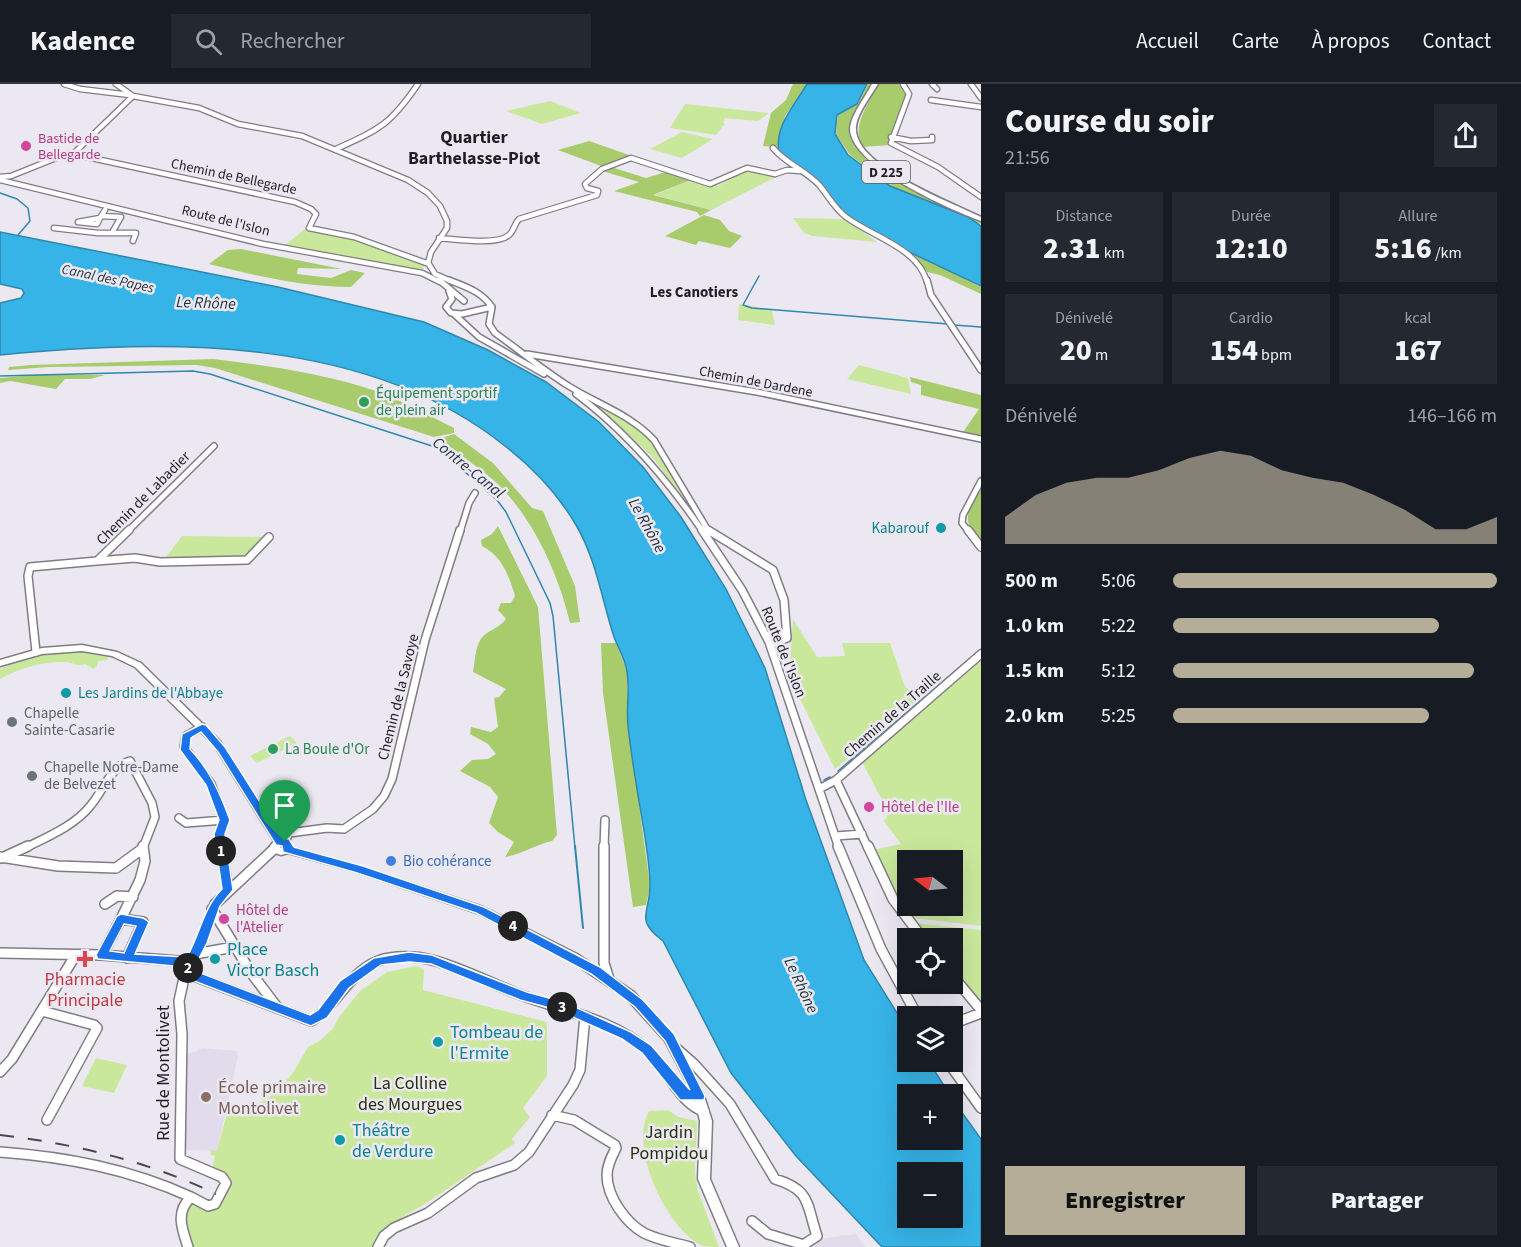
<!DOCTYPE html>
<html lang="fr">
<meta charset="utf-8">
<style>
:root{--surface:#171b24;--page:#242831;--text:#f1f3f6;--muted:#9ea1a6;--line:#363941;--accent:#b6ad99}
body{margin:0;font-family:"Source Sans 3",sans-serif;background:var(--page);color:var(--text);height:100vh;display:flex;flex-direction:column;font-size:22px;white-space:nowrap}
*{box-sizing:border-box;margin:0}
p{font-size:20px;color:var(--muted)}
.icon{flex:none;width:33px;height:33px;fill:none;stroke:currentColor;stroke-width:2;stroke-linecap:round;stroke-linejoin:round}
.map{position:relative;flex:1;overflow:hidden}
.side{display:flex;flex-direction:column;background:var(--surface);width:540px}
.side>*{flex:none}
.needle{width:39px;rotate:286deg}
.fabs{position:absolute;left:897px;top:766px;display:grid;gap:12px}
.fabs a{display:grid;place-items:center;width:66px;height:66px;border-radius:0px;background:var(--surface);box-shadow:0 6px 24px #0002;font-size:30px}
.pin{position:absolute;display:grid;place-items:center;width:51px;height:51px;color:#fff;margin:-62px -26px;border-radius:50% 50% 50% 0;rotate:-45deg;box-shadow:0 0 6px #0007}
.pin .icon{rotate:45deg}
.km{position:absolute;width:30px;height:30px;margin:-15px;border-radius:50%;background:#222;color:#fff;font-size:16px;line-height:30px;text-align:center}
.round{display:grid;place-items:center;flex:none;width:63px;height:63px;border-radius:0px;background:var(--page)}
.overview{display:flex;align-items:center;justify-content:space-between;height:102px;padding:0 24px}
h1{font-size:33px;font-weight:800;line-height:45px}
.stats{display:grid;grid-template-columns:repeat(3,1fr);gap:9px;height:102px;padding:6px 24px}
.stats div{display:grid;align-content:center;border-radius:0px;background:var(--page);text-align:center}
.stats b{font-size:30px;font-weight:800}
.stats small{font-size:16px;font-weight:400}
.stats p{font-size:16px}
.chart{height:168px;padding:12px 24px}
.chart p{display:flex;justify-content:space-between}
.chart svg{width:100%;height:108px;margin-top:6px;fill:var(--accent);opacity:.7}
.primary-button{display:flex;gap:12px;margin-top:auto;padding:12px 24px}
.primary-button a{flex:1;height:69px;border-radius:0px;background:var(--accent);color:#111;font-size:24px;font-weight:800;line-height:69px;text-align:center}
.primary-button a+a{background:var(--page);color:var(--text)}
ul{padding:0 24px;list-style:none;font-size:20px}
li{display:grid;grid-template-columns:96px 72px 1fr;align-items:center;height:45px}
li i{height:15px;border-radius:8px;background:var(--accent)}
header{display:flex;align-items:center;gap:36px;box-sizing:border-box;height:84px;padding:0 30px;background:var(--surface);border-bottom:2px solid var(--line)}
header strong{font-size:28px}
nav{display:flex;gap:33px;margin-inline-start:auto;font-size:21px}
.search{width:420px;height:54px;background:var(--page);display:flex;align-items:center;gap:15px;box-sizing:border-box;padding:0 21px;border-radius:0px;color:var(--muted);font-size:22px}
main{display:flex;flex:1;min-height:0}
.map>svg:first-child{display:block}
</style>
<header>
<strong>Kadence</strong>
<div class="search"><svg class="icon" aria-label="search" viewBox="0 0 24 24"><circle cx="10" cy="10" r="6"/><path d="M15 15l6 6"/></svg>Rechercher</div>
<nav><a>Accueil</a><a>Carte</a><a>À propos</a><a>Contact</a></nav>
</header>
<main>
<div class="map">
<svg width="981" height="1163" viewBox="0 0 981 1163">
<rect width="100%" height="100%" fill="#ece8f2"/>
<path fill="#e1dbeb" d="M202,964L236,967L238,972L217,1067L185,1066L184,970L195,968Z
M856,1150L865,1163H805L819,1155Z"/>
<path fill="#cae89c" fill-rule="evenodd" d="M550,17L581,29L542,40L506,27Z
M685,20L769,29L758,37L725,34L723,38L725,40L716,51L670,44Z
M682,48L713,55L682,74L650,65Z
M747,85L776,93L711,126L655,111L693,95L718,102Z
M793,134L845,135L877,158L812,152L804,149Z
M305,145C347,149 384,166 424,181L422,187L285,161Z
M739,220L772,226L775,241L738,236Z
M859,281L908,294L911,310L847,295Z
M579,310L613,323L650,352L690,422L653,374L616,338Z
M182,452L265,453L245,475L163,477Z
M793,535L817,573L845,572L842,559H890L905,603L915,609L924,610L835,685L800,615L790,577Z
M79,567L109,573L107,576L98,577L97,582L93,585L85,580C78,583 74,579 66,578C44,577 19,584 0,595V585C27,571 50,568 79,567Z
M981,576V842L914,834L907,830L873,766L901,760L884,737L889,729L862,678ZM908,777H952V822H908Z
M290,652L297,659L257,679L250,672Z
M914,839L981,846V917L953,884L952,855H928Z
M416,882L424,885L423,906L547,938V992L523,1024L530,1033L512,1055L515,1059L428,1118L383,1145L373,1163H190L182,1127L192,1121L206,1125L227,1106L212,1086L215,1072L210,1071L211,1066L217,1067L227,1029L229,1027L240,1030L274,1010L292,990L308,963L321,956L333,944L339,933L360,907L387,888Z
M96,974L127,981L114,1009L82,1002Z
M668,1026L678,1033L697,1037L695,1089L698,1107L719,1163C712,1163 703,1163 697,1159C664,1138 629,1063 649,1027Z"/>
<path fill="#a8cb6c" d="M793,0H807L785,32L778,63L763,62L771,29L786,16Z
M868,0H871C867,10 850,34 850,44C849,86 948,122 981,137V140L891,102L850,71L836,50L838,31L858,20Z
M878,0H900L906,5L907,10L888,58L890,61L862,63C851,42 869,19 878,0Z
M589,57L632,72L604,83L558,66Z
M611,83L646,94L669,87L693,95L653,111L711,126L700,132L697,128L614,107L639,98L602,87Z
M704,131L720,136L729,147L742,152L730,164L699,157L696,161L665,152Z
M241,165L342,185L298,184L297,190L331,194L351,186L365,189L351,203C303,203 256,192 209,180L228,166Z
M913,169L981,203V210L940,191L927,188Z
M214,275C262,281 313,288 360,302C392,311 424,329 454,344V349L434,353L215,284L197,281L49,283L8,286L9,283L31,281Z
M35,291H105L90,295H65L56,305L10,297L0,299V294Z
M910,293L981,311V355L961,351L979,325L921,311V301L911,298Z
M454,350L493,379L532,424L543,427L575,502L580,538L570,539C559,490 530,427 491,394C474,380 456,368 439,355Z
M981,403V460C960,434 967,430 981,403Z
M498,442L538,523L557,751L552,757C535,761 522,770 505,773L514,758L498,748L489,739L498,713L490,703L460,687L472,676L488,675L496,670L488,660L470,650L471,643L491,648L498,643L494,614L499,613L506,605L473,588C476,575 474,558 487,549C495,544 500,542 506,535L498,526L501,519H511L515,512C509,492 502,472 482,462L481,456L492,450Z
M601,559H616L627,587L628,639L650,802L646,821L633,823L603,609Z"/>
<path fill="#36b4e7" stroke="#2f87ac" stroke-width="1.5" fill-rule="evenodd" d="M807,0H867L857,20L837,31L835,50L848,71L890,102L968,133L981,142V202L907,167L858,139L836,123L822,101L779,70C774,42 794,22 807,0Z
M0,148L278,203L424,238L488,266L546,298L599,338L643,383L681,433L726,505L765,584L806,716L864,876L907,945L908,978H929L950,1011H908V1056H952L953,1016L981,1055V1163H882L796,1072L731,989L663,857C634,835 650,830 650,801C650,785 647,768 645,753C639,716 632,679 628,642C626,624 630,605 627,588C626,576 618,564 614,553C602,516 596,475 576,441C558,410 533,384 505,362C366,251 168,255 0,271V219L21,214L24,209L22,205L0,200ZM908,1089H952V1134H908Z"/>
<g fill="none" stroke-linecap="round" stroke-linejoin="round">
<path stroke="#2f87ac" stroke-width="1.5" d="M0,109L17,115L28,124L30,137L18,151
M759,192L743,221L752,224L948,240
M954,241L981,243
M0,292L193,287L210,290L432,362L442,368L497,416L506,428L550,519L553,532L575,764
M838,687L981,565
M824,696L830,693"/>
<path stroke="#2f87ac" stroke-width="2" d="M575,762L583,844"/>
<g stroke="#807c85" stroke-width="7">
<path id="minor-far3" d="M64,0L80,5L130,11
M116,0L133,12L199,24L238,40L302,52L408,96L428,109L440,122L447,137V144L431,168L428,179L435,190L453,198
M903,0L909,10L891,59L938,83L981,113
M932,0L937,5
M971,0L981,14
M931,16L981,23
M891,53L911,57L932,56V53
M773,64C786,80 807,87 820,102C829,113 834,124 846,133C873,153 918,164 927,198
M336,65C380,45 390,41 418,0
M73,70L295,118L311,125L316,130L309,144L354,153L429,180
M0,93L11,92L66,70H73L133,12
M0,96L263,160L422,189L440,198
M102,132L121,133L113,147
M100,134L97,140L78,138Z
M100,134L105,126
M54,144L98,149H136L133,157
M439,154C455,155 497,162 509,151C514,147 514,140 519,135L597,111L598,107L587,104L585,100L602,85L631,74L710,100L747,84L775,90L787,86L800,87"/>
</g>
<g stroke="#807c85" stroke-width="8">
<path id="minor-far2" d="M439,196L464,217
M449,196C466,203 481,207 492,223L489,240L495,249C519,266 542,285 567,301C597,320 630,330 654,356L709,448
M927,196L931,211L981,286
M449,207L452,215L446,223L451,229L462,230L492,223
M454,230L479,253L544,290
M527,270L757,308L981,355
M576,310C627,348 667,395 703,448
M127,448L214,362
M460,448L469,419L475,409
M969,448L962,439L963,431L981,397"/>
</g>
<g stroke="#807c85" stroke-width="10">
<path id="minor-far1" d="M702,446L742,506L769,558L839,764
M708,446L773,486L784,516L787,554L770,561
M968,446L981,463
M97,477L135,474L160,478L247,476L269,453
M766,552L782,550L786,547
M36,568L28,492L30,483L97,477L129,446
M202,643L186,652L184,663L211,700L225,736L219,750L221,764
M836,696L868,764
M819,705L836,696L981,570
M179,734L186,739L225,736
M836,752L862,750
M285,758L289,749L327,744L344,745L373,725L384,712L392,695L425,556L460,446
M25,764C47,753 76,741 91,721C103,707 111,682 130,677L152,719L155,733L143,764
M604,764L605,736"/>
</g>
<g stroke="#807c85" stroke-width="12">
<path id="minor" d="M221,762L228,806
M604,762V879L609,895
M838,762L881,865L918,933
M868,762L893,815L923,855
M0,773L58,782L116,784L142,765
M2,774L28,762
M105,820L117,812L133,813
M212,825L252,890L277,923
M121,835L140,796L145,777L143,762
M0,869L102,871L191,878
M195,870L234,863
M102,871L121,835L143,838L127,874
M186,889L311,937C336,923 349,888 378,877C393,871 417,872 432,876C463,884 492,900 521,911C561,926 614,936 646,965C665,981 680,1021 704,1027
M952,891L981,926
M42,927L94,941L97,944L47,1036
M952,940L981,929
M677,965L694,980L730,1020L775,1095C811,1106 806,1119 817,1152L800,1163
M948,978L981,1024
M0,988L12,975L75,872
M552,1031L574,1036L615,1061L616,1064C612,1072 607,1081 607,1091C607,1113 626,1139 644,1149C658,1156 675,1159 690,1163
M0,1068C67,1073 130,1085 191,1113
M752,1137L768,1150L804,1161
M188,1163C182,1145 175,1128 191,1113L208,1122L215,1120L226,1099L222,1093L180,1075L182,950L179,917L184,894L201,859L215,820L275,764
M378,1163L384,1152L394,1144L428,1129L476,1094L514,1081L529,1068L573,1001L580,986L585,932"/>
</g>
<g stroke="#807c85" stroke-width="3">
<path id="major" d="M82,561L117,568L141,579L220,657L284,758L280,764L287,762L362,783L483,823L577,870L634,908L673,951L704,1012L712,1037L710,1095L739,1163H727L698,1095L700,1037L694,1012L665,957L626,914L569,876L477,829L357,788L288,769L281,771L272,768L270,762L274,757L214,661L135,583L112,572L82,567L42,570L0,582V576L42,564Z"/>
</g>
<g stroke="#807c85" stroke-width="3">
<path id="highway" d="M872,0H878C871,12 855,32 856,46C857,83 951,118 981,133V137C949,125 853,83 850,46C850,32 866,12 872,0Z"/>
</g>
<use href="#minor-far3" stroke="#fff" stroke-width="4.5"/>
<use href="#minor-far2" stroke="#fff" stroke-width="5"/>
<use href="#minor-far1" stroke="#fff" stroke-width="7"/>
<use href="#minor" stroke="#fff" stroke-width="9"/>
<use href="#major" fill="#fff" fill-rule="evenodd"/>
<use href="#highway" fill="#fff" fill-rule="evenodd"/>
<path stroke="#4a474d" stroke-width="2" stroke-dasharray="14 14" stroke-linecap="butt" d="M0,1051C76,1060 147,1077 216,1110"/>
</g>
<path fill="#1a73e8" stroke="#fff" stroke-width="1.5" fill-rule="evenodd" d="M202,640L206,641L225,663L283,754L289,755L294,763L363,782L484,823L600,883L643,916L674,950L705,1012L704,1016H680L642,969L622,955L557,926L520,916L431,880L409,878L381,881L349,904L327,934L311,942L181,892L180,889L183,883L98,875L96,871L117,832L121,830L143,834L149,838L135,870L187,873C200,850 203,824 222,805L214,750L219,736L206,701L180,666L182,650ZM201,648L218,668L276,761L282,762L283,768L357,789L476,829L591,890L635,923L665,957L690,1006L651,961L631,948L564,918L527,908L432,871L409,868L374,874L340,897L318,926L310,931L193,886L207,859L220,822L233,806L225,750L230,736C220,709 210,686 190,665L191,654ZM124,840L136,842L124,869L110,867Z"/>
<g fill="#d1479c" stroke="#ece8f2" stroke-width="2">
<circle cx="26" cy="62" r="6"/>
<circle cx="869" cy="723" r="6"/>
<circle cx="224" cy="835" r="6"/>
</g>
<g fill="#2e9e5b" stroke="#ece8f2" stroke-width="2">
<circle cx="364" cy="318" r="6"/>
<circle cx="273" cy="665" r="6"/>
</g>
<g fill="#0f9aa8" stroke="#ece8f2" stroke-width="2">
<circle cx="941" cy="444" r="6"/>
<circle cx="66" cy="609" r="6"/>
<circle cx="215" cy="875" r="6"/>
<circle cx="438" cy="958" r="6"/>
<circle cx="340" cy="1056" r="6"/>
</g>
<g fill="#6b7280" stroke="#ece8f2" stroke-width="2">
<circle cx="12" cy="638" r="6"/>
<circle cx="32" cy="692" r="6"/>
</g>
<circle fill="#3f7fe0" stroke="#ece8f2" stroke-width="2" cx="391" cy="777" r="6"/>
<path fill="#e0444e" stroke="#ece8f2" stroke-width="2" d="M82 866h6v6h6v6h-6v6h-6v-6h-6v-6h6z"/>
<circle fill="#8d6e63" stroke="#ece8f2" stroke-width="2" cx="206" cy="1013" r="6"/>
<g text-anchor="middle" stroke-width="5" stroke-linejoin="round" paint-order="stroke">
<g font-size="14" fill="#b23c85" stroke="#ece8f2" text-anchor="start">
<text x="38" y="59">Bastide de<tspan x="38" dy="16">Bellegarde</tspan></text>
</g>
<rect fill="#ece8f2" stroke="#5d5b60" stroke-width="1.5" x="862" y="77" width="48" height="22" rx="4.5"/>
<g font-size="14" font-weight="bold" fill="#201e22">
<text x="886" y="93">D 225</text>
</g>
<g font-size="14" fill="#201e22" stroke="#ece8f2">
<text transform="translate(234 92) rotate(12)" y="5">Chemin de Bellegarde</text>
<text transform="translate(226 136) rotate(14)" y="5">Route de l'Islon</text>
<text transform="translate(756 297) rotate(11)" y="5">Chemin de Dardene</text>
</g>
<g font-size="14" font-style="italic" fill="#1c303a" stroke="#ece8f2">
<text transform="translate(108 194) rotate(12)" y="5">Canal des Papes</text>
</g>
<g font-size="15" font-weight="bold" fill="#201e22" stroke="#ece8f2">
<text x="694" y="213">Les Canotiers</text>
</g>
<g font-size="15" fill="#27864d" stroke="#ece8f2" text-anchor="start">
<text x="376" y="314">Équipement sportif<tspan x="376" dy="17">de plein air</tspan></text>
<text x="285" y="670">La Boule d'Or</text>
</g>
<g font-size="15" fill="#201e22" stroke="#ece8f2">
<text transform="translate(143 414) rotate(-45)" y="5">Chemin de Labadier</text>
<text transform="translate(784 568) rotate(68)" y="5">Route de l'Islon</text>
<text transform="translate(398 613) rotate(-76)" y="5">Chemin de la Savoye</text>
<text transform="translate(892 630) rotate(-41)" y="5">Chemin de la Traille</text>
</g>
<g font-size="15" fill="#0d838f" stroke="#ece8f2" text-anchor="end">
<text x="929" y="449">Kabarouf</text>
<text x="78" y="614" text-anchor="start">Les Jardins de l'Abbaye</text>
</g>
<g font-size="15" fill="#5b616d" stroke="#ece8f2" text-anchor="start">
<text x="24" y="634">Chapelle<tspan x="24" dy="17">Sainte-Casarie</tspan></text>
<text x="44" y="688">Chapelle Notre-Dame<tspan x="44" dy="17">de Belvezet</tspan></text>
</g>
<g font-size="15" fill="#b23c85" stroke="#ece8f2" text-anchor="start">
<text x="881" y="728">Hôtel de l'Ile</text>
<text x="236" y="831">Hôtel de<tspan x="236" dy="17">l'Atelier</tspan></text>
</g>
<g font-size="15" fill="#366cbe" stroke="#ece8f2" text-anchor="start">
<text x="403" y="782">Bio cohérance</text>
</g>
<g font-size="16" font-style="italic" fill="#1c303a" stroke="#ece8f2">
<text transform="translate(206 218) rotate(2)" y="6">Le Rhône</text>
<text transform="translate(469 383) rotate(39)" y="6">Contre-Canal</text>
<text transform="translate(648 441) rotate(61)" y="6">Le Rhône</text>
<text transform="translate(802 901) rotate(65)" y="6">Le Rhône</text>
</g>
<g font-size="18" font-weight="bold" fill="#201e22" stroke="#ece8f2">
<text x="474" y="59">Quartier<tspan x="474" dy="21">Barthelasse-Piot</tspan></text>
</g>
<g font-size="18" fill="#0d838f" stroke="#ece8f2" text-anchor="start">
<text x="227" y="871">Place<tspan x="227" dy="21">Victor Basch</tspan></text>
<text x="450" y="954">Tombeau de<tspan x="450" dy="21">l'Ermite</tspan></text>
<text x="352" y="1052">Théâtre<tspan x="352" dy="21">de Verdure</tspan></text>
</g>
<g font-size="18" fill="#be3a42" stroke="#ece8f2">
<text x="85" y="901">Pharmacie<tspan x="85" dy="21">Principale</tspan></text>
</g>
<g font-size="18" fill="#201e22" stroke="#ece8f2">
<text transform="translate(163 989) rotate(-90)" y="6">Rue de Montolivet</text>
</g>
<g font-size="18" fill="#25320b" stroke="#ece8f2">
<text x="410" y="1005">La Colline<tspan x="410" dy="21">des Mourgues</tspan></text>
<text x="669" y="1054">Jardin<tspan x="669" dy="21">Pompidou</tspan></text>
</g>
<g font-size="18" fill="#785e54" stroke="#ece8f2" text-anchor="start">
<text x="218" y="1009">École primaire<tspan x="218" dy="21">Montolivet</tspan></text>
</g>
</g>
</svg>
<div class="fabs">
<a><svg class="needle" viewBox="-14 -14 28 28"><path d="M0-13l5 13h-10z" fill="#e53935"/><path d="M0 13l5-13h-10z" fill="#9ea1a6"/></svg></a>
<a><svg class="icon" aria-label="locate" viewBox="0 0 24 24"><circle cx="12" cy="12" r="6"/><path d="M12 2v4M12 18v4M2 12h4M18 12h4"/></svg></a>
<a><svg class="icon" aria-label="layers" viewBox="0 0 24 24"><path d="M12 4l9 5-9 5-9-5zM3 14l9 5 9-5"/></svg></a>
<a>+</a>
<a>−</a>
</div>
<div class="pin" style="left:285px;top:758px;background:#1e9e55"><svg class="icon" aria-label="arrive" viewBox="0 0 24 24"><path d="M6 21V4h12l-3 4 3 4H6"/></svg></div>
<b class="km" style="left:221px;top:767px">1</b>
<b class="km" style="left:188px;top:884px">2</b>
<b class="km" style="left:562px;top:923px">3</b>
<b class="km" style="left:513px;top:842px">4</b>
</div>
<section class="side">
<div class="overview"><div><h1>Course du soir</h1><p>21:56</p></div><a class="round"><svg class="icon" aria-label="share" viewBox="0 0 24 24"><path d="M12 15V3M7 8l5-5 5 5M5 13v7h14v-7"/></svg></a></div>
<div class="stats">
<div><p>Distance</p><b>2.31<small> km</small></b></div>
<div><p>Durée</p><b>12:10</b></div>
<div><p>Allure</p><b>5:16<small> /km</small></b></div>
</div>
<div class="stats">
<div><p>Dénivelé</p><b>20<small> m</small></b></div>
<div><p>Cardio</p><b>154<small> bpm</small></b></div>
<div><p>kcal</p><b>167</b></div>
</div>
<div class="chart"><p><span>Dénivelé</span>146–166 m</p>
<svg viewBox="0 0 160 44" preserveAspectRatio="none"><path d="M0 44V33L10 24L20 19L30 17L40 17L50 14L60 9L70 6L80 8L90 14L100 17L110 19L120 24L130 30L140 38L150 38L160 33V44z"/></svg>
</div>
<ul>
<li><b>500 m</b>5:06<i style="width:100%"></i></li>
<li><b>1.0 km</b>5:22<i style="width:82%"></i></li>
<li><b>1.5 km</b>5:12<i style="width:93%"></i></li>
<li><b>2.0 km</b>5:25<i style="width:79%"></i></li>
</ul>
<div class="primary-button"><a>Enregistrer</a><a>Partager</a></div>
</section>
</main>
